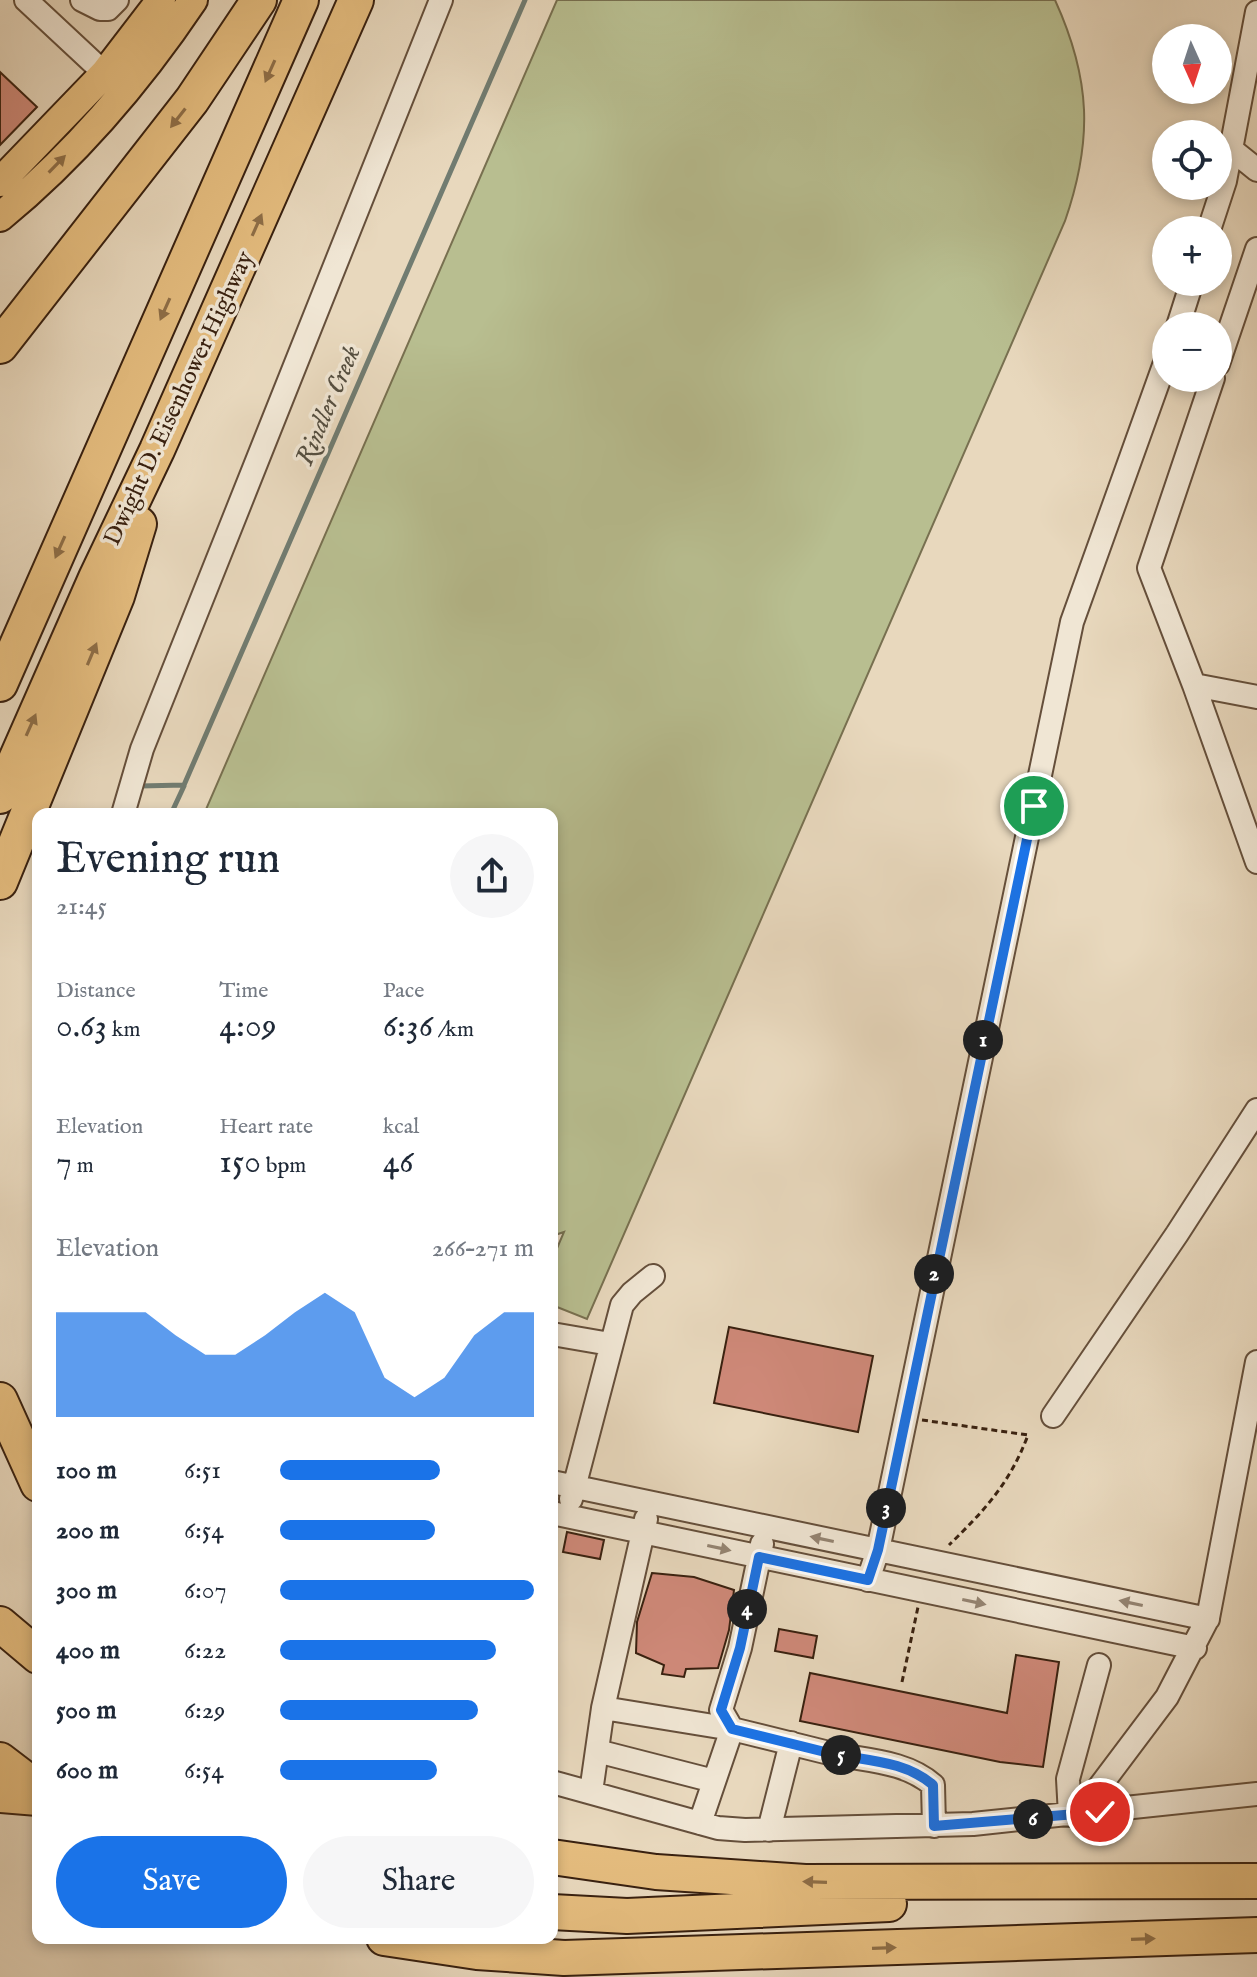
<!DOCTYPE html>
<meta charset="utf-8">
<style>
:root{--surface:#fff;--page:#f6f6f7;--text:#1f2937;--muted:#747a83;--accent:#1a73e8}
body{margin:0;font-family:"IM FELL English",serif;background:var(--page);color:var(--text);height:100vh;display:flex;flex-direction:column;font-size:30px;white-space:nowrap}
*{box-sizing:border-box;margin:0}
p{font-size:26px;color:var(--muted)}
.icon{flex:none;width:44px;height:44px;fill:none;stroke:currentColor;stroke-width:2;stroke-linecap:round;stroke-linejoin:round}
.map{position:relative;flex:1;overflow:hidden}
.details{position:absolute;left:32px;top:808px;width:526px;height:1136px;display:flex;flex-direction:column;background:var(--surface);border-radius:16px;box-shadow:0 4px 12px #0003}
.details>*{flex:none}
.needle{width:52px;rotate:177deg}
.buttons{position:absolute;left:1152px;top:24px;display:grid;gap:16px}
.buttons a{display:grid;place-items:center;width:80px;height:80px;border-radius:50%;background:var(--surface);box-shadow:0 4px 12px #0003;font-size:40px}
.pin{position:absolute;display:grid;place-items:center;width:68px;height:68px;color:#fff;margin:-34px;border:4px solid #fff;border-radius:50%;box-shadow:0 2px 8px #0007}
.km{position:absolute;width:40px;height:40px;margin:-20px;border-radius:50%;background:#222;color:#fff;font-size:22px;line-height:40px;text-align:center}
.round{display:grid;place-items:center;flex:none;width:84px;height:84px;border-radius:42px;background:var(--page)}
.headline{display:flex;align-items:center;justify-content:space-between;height:136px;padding:0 24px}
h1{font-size:44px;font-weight:600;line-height:60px}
.stats{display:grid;grid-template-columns:repeat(3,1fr);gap:12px;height:136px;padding:8px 24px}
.stats div{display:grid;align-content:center}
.stats b{font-size:34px;font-weight:600}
.stats small{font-size:22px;font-weight:400}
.stats p{font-size:22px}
.chart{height:224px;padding:16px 24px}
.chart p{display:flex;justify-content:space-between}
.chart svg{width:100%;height:144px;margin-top:8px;fill:var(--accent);opacity:.7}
.primary-button{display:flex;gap:16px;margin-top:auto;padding:16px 24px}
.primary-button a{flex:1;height:92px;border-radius:48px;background:var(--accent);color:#fff;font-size:32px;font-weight:600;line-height:92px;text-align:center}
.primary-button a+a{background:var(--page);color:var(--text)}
ul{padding:0 24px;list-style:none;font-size:26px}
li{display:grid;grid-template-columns:128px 96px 1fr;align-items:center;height:60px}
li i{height:20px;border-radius:10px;background:var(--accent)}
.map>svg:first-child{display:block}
</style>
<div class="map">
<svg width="1257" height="1977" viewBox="0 0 1257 1977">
<rect width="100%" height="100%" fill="#e8d8bd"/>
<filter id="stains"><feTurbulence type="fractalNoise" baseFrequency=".0025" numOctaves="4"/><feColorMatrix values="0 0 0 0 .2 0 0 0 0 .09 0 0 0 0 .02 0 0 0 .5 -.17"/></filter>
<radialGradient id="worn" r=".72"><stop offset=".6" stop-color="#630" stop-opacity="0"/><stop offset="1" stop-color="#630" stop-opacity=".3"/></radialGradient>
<path fill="#b8be90" stroke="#787050" stroke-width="2" d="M557,0H1055C1091,79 1093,140 1065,221L587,1319L552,1305V1260L564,1232L552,1236V814H204Z"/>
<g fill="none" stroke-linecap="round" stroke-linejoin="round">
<path stroke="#717c71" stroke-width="5" d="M140,786L184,785L525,0
M171,814L184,786"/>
</g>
<path fill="#cf8979" stroke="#392110" stroke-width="2" d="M0,72L37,107L0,145Z
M729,1327L873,1356L858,1432L714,1403Z
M567,1532L604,1540L600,1559L563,1552Z
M652,1573L694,1577L734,1590L729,1630L718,1668L686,1669L684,1677L662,1674L664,1665L636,1653L637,1622Z
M779,1629L817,1636L813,1658L775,1651Z
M1016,1655L1059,1662L1043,1767L1000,1762L800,1721L810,1673L1007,1713Z"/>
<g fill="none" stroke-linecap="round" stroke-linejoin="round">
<g stroke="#654f3b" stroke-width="26">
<path id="minor" d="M26,0L115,83
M82,0L100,9H108L117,0
M1231,149L1257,170
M1209,230L1225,181L1257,12
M1178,326L1192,282
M1218,364L1257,249
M1213,378L1149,568L1194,685L1257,697
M1194,685L1257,862
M123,814L142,749L441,0
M552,1334L610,1344
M1053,1416L1177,1234L1257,1110
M552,1482L1208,1619
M571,1499L622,1305L632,1293L653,1276
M552,1513L1195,1648
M646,1519L603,1708L732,1729L700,1823
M762,1544L740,1648L721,1710L732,1729C764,1737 796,1745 829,1753C865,1761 904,1760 933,1785L934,1826
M868,1580L878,1550L1072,622L1166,360
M597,1751L714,1781
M552,1782L718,1828L745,1830L973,1824L1257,1794
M591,1792L603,1708
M1079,1814L1167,1697L1208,1618L1257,1362
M1070,1815L1068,1779L1099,1665
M769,1830L791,1743"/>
</g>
<g stroke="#392110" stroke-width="32">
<path id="major" d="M0,182L105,73L161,0
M0,217C74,156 140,79 193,0"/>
</g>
<g stroke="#392110" stroke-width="38">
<path id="highway" d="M0,346L192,100L259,0
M0,684L301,0
M0,796L96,578L157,450L356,0
M0,882L117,596L139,524
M0,1400L38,1484
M0,1624L38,1656
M0,1760L38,1789
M0,1795L38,1798
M552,1857L656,1872L805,1882L1257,1881
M552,1912L627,1916L889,1904
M384,1938L477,1952L564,1958L1257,1935"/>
</g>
<path stroke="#392110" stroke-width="3" stroke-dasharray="6 4" stroke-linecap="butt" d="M922,1420L1028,1435C1010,1483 985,1510 949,1545
M902,1682L918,1607"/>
<use href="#minor" stroke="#f0e6d4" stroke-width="22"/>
<use href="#major" stroke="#e4bc7e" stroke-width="28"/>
<use href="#highway" stroke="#e4bc7e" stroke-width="34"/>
</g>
<defs><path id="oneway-solid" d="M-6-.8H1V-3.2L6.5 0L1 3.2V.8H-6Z" transform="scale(2)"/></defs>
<g fill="#8e6e47">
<use href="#oneway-solid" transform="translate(270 71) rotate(114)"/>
<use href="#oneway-solid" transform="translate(178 118) rotate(128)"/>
<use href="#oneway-solid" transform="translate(57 164) rotate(-46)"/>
<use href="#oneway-solid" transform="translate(257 225) rotate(-66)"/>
<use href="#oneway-solid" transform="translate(165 309) rotate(114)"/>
<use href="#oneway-solid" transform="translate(60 547) rotate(114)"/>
<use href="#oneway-solid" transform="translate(92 654) rotate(-67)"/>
<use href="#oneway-solid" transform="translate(31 725) rotate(-66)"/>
<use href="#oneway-solid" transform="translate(815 1882) rotate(-178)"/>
<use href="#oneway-solid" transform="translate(1143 1939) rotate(-2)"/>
<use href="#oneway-solid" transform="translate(884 1948) rotate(-2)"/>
</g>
<g fill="#948472">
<use href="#oneway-solid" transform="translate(822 1539) rotate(-168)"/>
<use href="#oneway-solid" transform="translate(719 1548) rotate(12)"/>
<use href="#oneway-solid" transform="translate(974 1602) rotate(12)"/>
<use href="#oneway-solid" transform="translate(1131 1603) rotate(-168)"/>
</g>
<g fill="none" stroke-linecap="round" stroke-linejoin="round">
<g stroke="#fff" stroke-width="16">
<path id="route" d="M1034,806L878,1550L868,1580L759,1557L740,1648L721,1710L732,1729C764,1737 796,1745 829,1753C865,1761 904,1760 933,1785L934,1826L1100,1812"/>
</g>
<use href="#route" stroke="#1a73e8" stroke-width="10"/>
</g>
<g text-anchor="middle" stroke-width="7" stroke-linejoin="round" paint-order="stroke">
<g font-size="24" fill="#392110" stroke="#f0e6d4">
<text transform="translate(178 398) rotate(-65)" y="8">Dwight D. Eisenhower Highway</text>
</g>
<g font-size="26" font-style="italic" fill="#554f41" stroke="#f0e6d4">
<text transform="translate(327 405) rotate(-67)" y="9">Rindler Creek</text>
</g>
</g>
<rect width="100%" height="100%" filter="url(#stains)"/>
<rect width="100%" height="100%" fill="url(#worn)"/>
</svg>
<div class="buttons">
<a><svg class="needle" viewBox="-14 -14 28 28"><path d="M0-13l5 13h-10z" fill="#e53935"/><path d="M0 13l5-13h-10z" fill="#747a83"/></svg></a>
<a><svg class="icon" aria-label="locate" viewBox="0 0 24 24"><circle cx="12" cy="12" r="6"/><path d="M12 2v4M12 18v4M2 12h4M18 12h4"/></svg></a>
<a>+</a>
<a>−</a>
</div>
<div class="pin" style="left:1034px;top:806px;background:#1e9e55"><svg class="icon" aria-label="arrive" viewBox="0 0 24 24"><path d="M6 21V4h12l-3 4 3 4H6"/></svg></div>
<div class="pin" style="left:1100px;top:1812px;background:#d93025"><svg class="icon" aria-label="check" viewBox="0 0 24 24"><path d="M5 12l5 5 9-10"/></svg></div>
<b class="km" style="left:983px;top:1040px">1</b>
<b class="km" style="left:934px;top:1274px">2</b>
<b class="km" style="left:886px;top:1508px">3</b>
<b class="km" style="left:747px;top:1609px">4</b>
<b class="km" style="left:841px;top:1755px">5</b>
<b class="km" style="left:1033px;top:1819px">6</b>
<section class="details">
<div class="headline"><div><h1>Evening run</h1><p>21:45</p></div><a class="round"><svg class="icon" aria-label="share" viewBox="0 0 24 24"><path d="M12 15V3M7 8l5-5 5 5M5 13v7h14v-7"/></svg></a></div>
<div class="stats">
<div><p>Distance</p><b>0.63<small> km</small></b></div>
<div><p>Time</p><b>4:09</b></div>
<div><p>Pace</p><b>6:36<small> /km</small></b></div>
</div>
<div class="stats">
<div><p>Elevation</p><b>7<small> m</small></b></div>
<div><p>Heart rate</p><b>150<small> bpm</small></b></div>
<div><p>kcal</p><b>46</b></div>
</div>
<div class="chart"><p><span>Elevation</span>266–271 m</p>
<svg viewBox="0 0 160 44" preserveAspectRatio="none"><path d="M0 44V12L10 12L20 12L30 12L40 19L50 25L60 25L70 19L80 12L90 6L100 12L110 32L120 38L130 32L140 19L150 12L160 12V44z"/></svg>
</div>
<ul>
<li><b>100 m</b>6:51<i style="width:63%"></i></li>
<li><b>200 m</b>6:54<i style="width:61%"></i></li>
<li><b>300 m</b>6:07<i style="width:100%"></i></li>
<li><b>400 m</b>6:22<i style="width:85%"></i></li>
<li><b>500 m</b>6:29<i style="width:78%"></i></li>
<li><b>600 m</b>6:54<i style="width:62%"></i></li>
</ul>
<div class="primary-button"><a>Save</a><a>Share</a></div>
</section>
</div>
